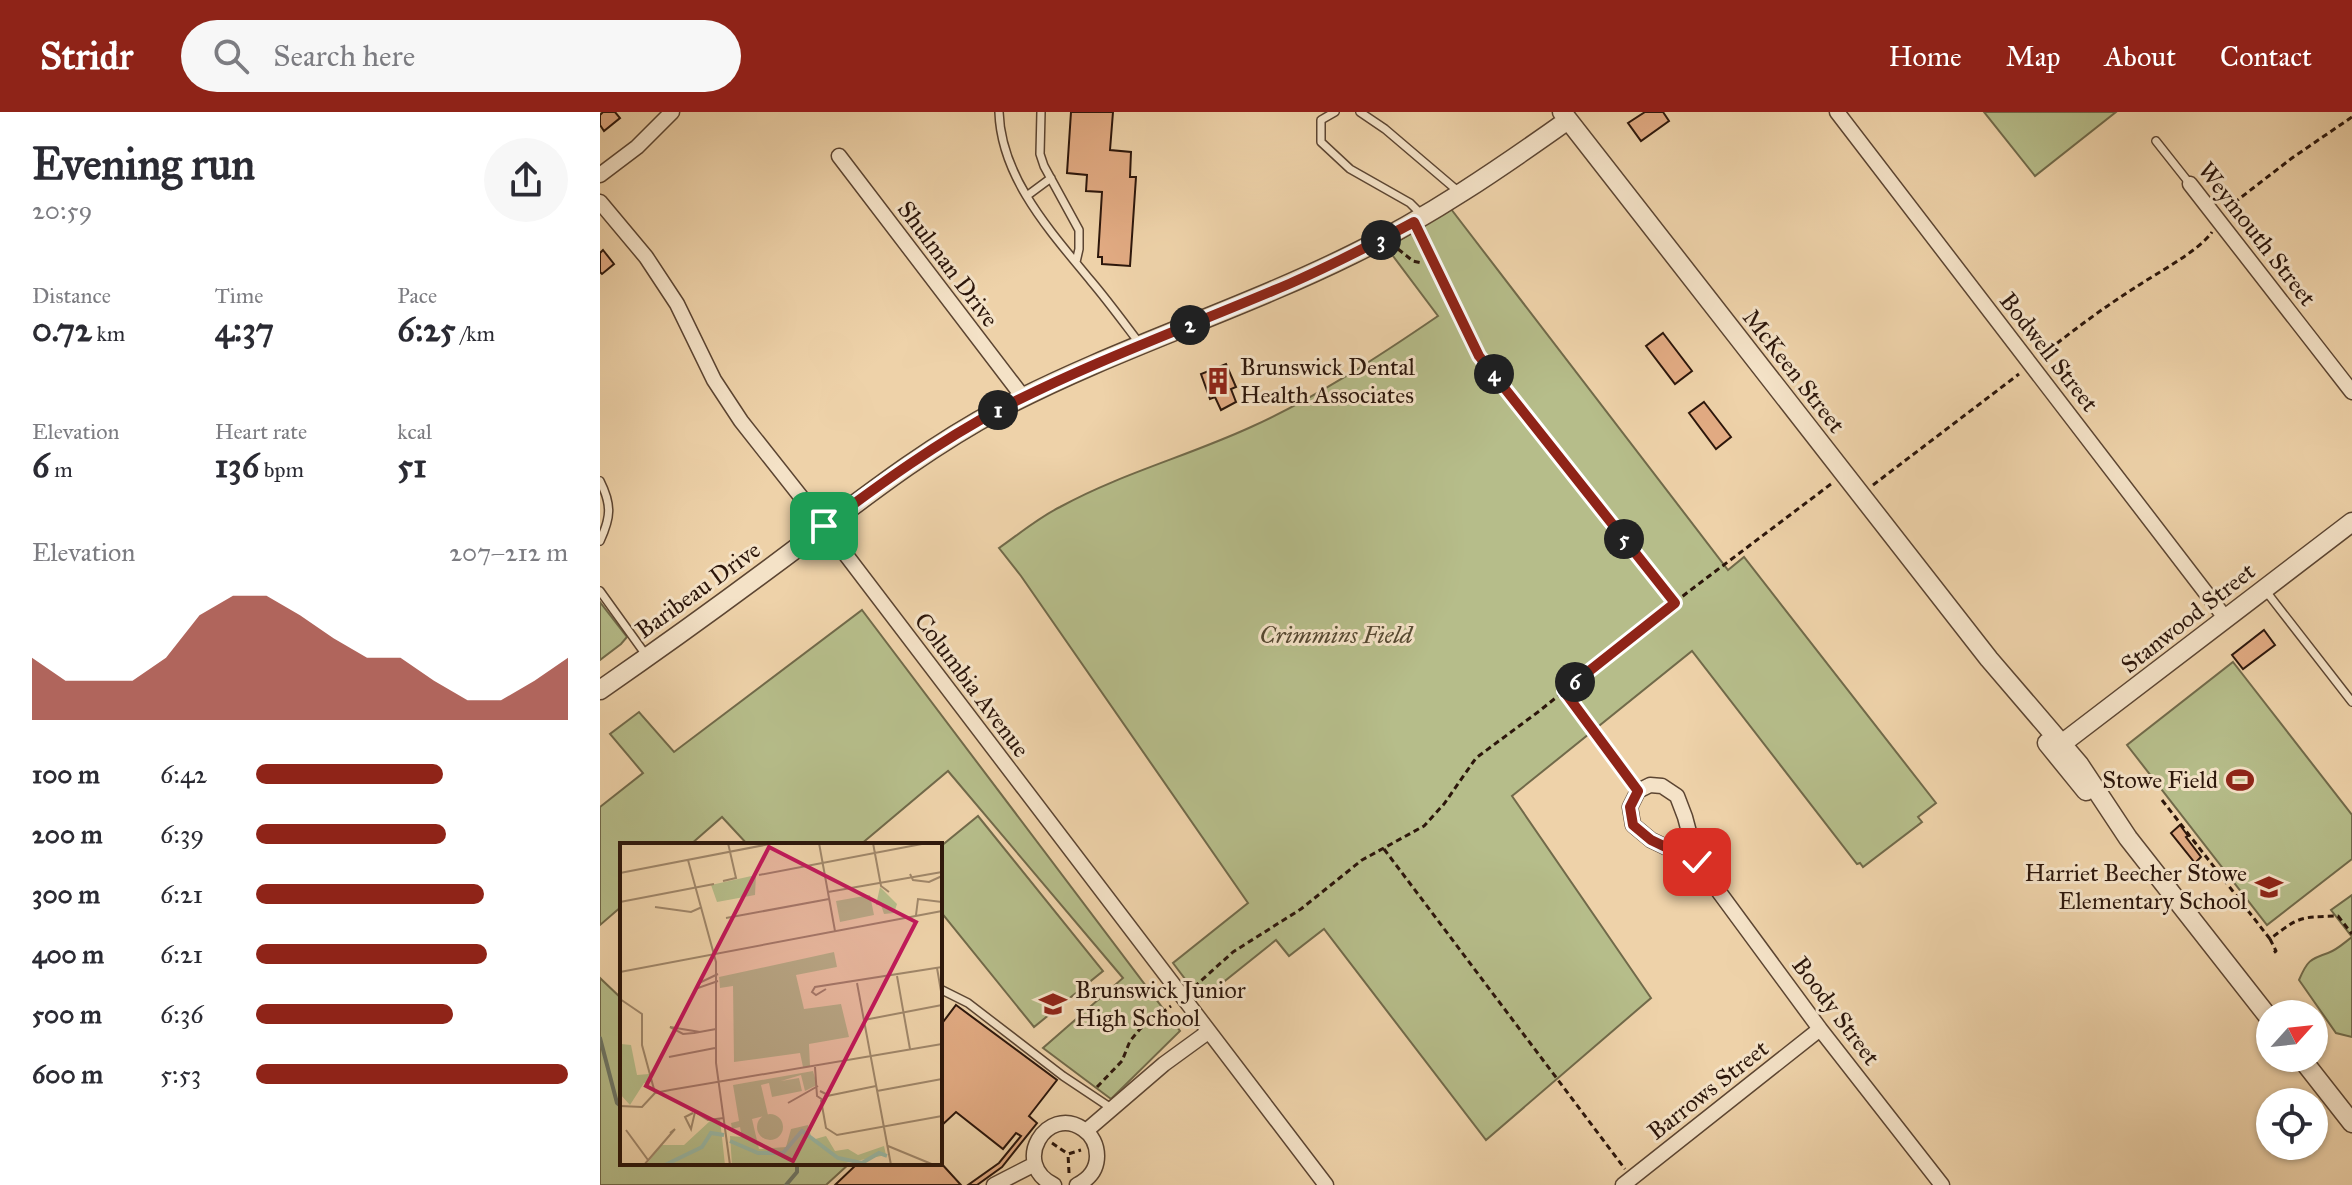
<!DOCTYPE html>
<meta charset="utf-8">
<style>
:root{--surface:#fff;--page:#f7f7f7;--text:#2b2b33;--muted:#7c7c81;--accent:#8f2418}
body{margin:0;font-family:"IM FELL Great Primer",serif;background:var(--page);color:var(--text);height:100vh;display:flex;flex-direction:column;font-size:30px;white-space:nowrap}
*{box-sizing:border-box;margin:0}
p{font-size:26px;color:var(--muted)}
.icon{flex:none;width:44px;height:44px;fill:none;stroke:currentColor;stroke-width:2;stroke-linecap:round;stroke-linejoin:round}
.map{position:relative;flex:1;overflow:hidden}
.drawer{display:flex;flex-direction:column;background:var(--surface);width:600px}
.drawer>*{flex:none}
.needle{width:52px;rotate:63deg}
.controls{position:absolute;left:1656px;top:888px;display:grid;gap:16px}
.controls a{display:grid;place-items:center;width:72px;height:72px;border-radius:50%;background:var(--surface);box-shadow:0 2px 6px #0004;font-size:40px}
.pin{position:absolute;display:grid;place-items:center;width:68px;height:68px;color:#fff;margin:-34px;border-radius:16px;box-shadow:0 4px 12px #0006}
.km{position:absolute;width:40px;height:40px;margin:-20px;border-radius:50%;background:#222;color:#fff;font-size:22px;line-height:40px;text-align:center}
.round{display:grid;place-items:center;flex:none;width:84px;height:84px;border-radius:42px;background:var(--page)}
.headline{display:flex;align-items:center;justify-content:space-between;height:136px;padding:0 32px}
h1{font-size:44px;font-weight:800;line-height:60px}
.stats{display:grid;grid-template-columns:repeat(3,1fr);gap:12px;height:136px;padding:8px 32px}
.stats div{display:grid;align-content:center}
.stats b{font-size:34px;font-weight:800}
.stats small{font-size:22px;font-weight:400}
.stats p{font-size:22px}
.chart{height:224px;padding:16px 32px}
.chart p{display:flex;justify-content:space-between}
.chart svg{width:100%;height:144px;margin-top:8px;fill:var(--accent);opacity:.7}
ul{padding:0 32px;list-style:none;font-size:26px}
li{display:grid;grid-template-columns:128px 96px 1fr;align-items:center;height:60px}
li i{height:20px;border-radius:10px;background:var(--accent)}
header{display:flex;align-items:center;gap:48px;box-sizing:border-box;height:112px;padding:0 40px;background:var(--accent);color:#fff}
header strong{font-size:38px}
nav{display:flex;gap:44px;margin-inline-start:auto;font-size:28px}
.search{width:560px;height:72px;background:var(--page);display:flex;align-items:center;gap:20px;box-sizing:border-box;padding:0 28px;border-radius:44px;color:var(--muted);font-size:30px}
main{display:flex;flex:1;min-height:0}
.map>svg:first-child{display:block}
</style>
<header>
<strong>Stridr</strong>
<div class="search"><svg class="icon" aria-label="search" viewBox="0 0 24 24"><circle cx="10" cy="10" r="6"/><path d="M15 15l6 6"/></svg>Search here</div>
<nav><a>Home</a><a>Map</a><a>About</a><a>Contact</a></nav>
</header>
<main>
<section class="drawer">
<div class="headline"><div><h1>Evening run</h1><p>20:59</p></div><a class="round"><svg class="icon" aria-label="share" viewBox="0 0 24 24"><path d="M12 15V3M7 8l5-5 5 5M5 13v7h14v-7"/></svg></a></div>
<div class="stats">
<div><p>Distance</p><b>0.72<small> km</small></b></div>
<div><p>Time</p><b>4:37</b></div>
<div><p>Pace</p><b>6:25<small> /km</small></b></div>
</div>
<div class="stats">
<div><p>Elevation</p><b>6<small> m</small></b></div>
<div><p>Heart rate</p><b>136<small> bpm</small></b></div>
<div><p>kcal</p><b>51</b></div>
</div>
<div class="chart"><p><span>Elevation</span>207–212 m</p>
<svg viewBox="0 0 160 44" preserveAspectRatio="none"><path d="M0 44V25L10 32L20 32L30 32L40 25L50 12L60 6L70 6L80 12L90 19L100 25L110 25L120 32L130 38L140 38L150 32L160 25V44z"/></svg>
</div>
<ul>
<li><b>100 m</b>6:42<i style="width:60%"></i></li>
<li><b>200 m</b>6:39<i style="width:61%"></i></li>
<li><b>300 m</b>6:21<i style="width:73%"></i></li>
<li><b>400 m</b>6:21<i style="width:74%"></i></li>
<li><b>500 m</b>6:36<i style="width:63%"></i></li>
<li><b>600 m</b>5:53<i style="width:100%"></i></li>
</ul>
</section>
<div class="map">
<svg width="1752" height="1073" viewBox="0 0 1752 1073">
<rect width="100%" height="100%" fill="#eed2a9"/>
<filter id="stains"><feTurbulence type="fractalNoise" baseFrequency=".0025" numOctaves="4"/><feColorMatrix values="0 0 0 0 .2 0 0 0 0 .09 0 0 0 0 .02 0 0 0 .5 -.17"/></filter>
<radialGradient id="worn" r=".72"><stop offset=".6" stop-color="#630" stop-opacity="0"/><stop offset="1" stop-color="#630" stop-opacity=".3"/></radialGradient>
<path fill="#b6bd8a" stroke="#716a4a" stroke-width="2" d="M1384,0H1516L1435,64Z
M851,97L1128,458L1144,445L1336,691L1318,705L1322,710L1263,755L1260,751L1257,752L1092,539L912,684L1051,886L886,1028L724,817L689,844L676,828L601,888L573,851L648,791L421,464L399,436C419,422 438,406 460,395C520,362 588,344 651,315C717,285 778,245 838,204L787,136Z
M0,490L27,525L21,532L0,548Z
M262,498L580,919L511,987L443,936L523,866L348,659L260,733H148L122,705L90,733H22V794L0,813V695L43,661L10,622L39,600L74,640Z
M1633,550L1752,703V747L1667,813L1527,633Z
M378,704L503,859L434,915L340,799V735Z
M1752,783V925L1736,921L1699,868C1707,849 1710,847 1728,841C1737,838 1745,830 1752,825L1731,798Z
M0,866L22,887V1051H250L226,1073H0Z"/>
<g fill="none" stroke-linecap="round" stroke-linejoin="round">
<path stroke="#6e7767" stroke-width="4" d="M0,926L17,991L22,995
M186,1073L197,1060V1051"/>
</g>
<path fill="#e2ab83" stroke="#2c160b" stroke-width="2" d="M3,0H15L20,6L4,19L0,13V3Z
M471,0H513L510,38L531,40L530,65H536L530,154L502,152V145H498L502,80L486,79L487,63L467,61Z
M1045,0H1063L1069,9L1041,29L1028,11Z
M3,138L14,152L2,162L0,160V141Z
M1063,221L1092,259L1075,272L1046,234Z
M626,252L636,275L631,277L636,290L621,298L615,285L610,287L601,262Z
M1104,290L1131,325L1116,337L1089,301Z
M1664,518L1675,533L1643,557L1632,543Z
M1580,713L1588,724L1586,725L1601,745L1595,751L1571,721Z
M356,893L457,968L429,1004L437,1011L402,1055L377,1073H368L399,1051L421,1024L416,1021L403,1037L356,1000L340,1015V914Z
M340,1050L361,1073H235L258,1051Z"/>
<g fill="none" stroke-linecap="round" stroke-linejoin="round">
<g stroke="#5c4532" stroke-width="10">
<path id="service" d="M399,0C401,66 451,120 491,169C508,189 524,211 540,232
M441,0L440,42L444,54L479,118V137L476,150
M735,0L721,8V30L750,57L810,91L821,102
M760,0L785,17L859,80
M1556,29L1590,72
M428,83L451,66
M815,112L879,244
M0,369C12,393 11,405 0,429
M1665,478L1752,590
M0,479L46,543
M340,877L368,891L463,964L511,996"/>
</g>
<g stroke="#5c4532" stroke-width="17">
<path id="minor" d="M1237,0L1626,507
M239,44L423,285
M0,63L37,35L72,0
M1590,72L1752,280
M0,90L46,145L77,192L114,268L141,309L224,414L726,1073
M1097,750L1051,728L1033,713L1030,695L1038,679L1050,673L1062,674L1077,684L1085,705L1097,750L1220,917L1342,1073
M486,1019L564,952L608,920
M394,1073L435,1052
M454,1073C410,1052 447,992 483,1017C492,1023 497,1033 497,1044C497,1058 489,1067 477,1073
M1023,1073L1220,917"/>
</g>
<g stroke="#5c4532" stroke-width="21">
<path id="tertiary" d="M962,0L1389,547L1479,652L1528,726L1670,907
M0,578C71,529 141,478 210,426C271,380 332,333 400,297C514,237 638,199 753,142C829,105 899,57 968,8
M1447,631L1486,679
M1455,637L1752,410
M1701,946L1752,1011"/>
</g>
<path stroke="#2c160b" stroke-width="3" stroke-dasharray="6 4" stroke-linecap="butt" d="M1626,97L1692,46L1752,5
M798,137L813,149L822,151
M1441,244C1472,219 1503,196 1536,175C1557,161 1599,139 1612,120
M884,250L1075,491
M1273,373L1419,262
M964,579L1031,670
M1562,688L1670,827C1700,804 1700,805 1738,804L1752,822
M784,737L1025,1057
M1670,827L1676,839L1672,842
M594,875L633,840L701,797L762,748L824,714L844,692L876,646L938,600L1088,480L1231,372
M497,975L522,949L530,929L540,917L571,894
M452,1031L468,1042
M469,1061L468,1042L481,1038"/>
<use href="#service" stroke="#f4e2c7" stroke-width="7"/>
<use href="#minor" stroke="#f4e2c7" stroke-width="14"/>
<use href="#tertiary" stroke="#f4e2c7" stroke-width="18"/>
</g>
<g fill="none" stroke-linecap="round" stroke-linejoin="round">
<g stroke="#fff" stroke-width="16">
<path id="route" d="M224,414C280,372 338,330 400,297C493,249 593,213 689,172C732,153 773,132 814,110L879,244L1075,491L964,579L1038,679L1030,695L1033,713L1051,728L1097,750"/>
</g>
<use href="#route" stroke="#8f2418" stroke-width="10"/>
</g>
<defs>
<g id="building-bare" transform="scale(2.16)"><path d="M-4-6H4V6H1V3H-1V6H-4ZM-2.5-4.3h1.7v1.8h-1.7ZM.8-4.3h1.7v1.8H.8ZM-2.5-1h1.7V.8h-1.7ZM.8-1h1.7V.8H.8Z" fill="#8f2418" stroke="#f4e2c7" stroke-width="2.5" paint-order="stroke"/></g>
<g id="stadium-bare" transform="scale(2.16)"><path d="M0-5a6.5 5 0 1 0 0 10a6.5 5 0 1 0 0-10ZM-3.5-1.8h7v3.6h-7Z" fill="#8f2418" stroke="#f4e2c7" stroke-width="2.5" paint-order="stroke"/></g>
<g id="school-bare" transform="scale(2.16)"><path d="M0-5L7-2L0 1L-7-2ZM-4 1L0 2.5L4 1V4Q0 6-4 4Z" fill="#8f2418" stroke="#f4e2c7" stroke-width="2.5" paint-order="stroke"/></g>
</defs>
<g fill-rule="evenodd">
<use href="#building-bare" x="618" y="269"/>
<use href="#stadium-bare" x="1640" y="668"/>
<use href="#school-bare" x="1669" y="775"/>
<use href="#school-bare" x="453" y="892"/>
</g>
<g text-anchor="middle" stroke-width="6" stroke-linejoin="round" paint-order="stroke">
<g font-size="24" fill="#2c160b" stroke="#f4e2c7">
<text transform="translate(1657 122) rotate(52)" y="8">Weymouth Street</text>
<text transform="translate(348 152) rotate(53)" y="8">Shulman Drive</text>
<text transform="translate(1449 240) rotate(52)" y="8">Bodwell Street</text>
<text transform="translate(1194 259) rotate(52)" y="8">McKeen Street</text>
<text transform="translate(98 478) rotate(-36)" y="8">Baribeau Drive</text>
<text transform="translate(1588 506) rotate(-38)" y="8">Stanwood Street</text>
<text transform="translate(372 573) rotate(53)" y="8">Columbia Avenue</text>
<text transform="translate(1236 899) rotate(53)" y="8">Boody Street</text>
<text transform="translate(1108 978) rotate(-38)" y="8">Barrows Street</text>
</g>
<g font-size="24" fill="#2c160b" stroke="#f4e2c7" text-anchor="start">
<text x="640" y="263">Brunswick Dental<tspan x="640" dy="28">Health Associates</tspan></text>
<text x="1618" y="676" text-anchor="end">Stowe Field</text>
<text x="1647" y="769" text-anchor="end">Harriet Beecher Stowe<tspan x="1647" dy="28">Elementary School</tspan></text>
<text x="475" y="886">Brunswick Junior<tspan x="475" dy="28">High School</tspan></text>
</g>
<g font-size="24" font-style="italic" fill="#554831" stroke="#f4e2c7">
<text x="736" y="531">Crimmins Field</text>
</g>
</g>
<g transform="translate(20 731)">
<rect width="322" height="322" fill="#eed2a9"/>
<path d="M136,32L135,52L97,59L91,42ZM260,44L277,61L274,70L264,71L261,62H256ZM250,52L254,72L220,79L216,58ZM214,109L217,124L176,132L184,166L221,161L229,194L189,201L190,223L183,224L180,210L114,219L113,143L100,145L99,134ZM1,201L11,202L17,232L29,231L31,239L24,240L10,262L0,251ZM193,228L197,242L185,248L181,232L161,238L179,235L182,248L152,254L149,240L141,242L148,272L132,276L139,306L166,304L171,286L188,282L192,297L206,293L215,308L228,306L238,312L264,303L266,312L216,322H112L110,293L122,294L120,284L112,286L111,280L119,278L113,242ZM137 284a13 13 0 1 1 26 0a13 13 0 1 1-26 0ZM100,276L105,322H26L41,302H64L90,278Z" fill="#b6bd8a"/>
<path fill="none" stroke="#9ab8a5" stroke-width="4" d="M110,298L138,310H163L182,288L218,315L242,320L259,310L267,313M45,322L82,304L91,290L104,292"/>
<path fill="none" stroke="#a0876a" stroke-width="2" d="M199,0L215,88M253,0L261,43L269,49M68,17L96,119V220L110,322M0,30L155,0M290,31L293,37L309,39L322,33M139,32L307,0M103,38L116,35L108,0M208,49L322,29M0,59L94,41M35,64L71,69L82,64M296,72L298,56L322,59M106,75L209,56M317,125L322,154M0,129L322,68M98,131L79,140L78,145L98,138M277,133L290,206M237,140L271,322M206,146L196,152L192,149L195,144L322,124M0,156L22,171V202L35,250M244,177L322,162M80,189L50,184L63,191L74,190L96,186M49,214L95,205M195,224L197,253L203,257L206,251L200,248M257,248L322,236M207,253L256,243M201,257L206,285L217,292L322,273M168,260L198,243M0,263L22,264L35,250L50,247L322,201M73,270L65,274L71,286L75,269L88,277L104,275M6,287L28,317M268,303L314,322M24,322L55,286L50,290"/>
<path fill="#c2185b" fill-opacity="0.15" stroke="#c2185b" stroke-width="4" d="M149,4L296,79L173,318L26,243Z"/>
<rect width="322" height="322" fill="none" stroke="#2c160b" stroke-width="4"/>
</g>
<rect width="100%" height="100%" filter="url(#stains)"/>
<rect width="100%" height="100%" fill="url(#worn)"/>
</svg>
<div class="controls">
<a><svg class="needle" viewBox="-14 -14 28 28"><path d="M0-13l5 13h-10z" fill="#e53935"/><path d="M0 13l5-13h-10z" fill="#7c7c81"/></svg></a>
<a><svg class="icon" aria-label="locate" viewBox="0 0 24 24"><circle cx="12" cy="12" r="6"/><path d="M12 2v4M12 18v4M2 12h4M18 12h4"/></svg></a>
</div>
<div class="pin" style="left:224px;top:414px;background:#1e9e55"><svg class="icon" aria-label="arrive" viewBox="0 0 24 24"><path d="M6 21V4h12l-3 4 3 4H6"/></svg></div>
<div class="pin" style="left:1097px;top:750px;background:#d93025"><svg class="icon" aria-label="check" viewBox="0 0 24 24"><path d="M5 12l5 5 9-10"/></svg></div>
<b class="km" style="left:398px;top:298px">1</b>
<b class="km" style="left:590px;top:213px">2</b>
<b class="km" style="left:781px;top:128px">3</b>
<b class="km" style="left:894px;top:262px">4</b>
<b class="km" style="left:1024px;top:427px">5</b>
<b class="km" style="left:975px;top:570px">6</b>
</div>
</main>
